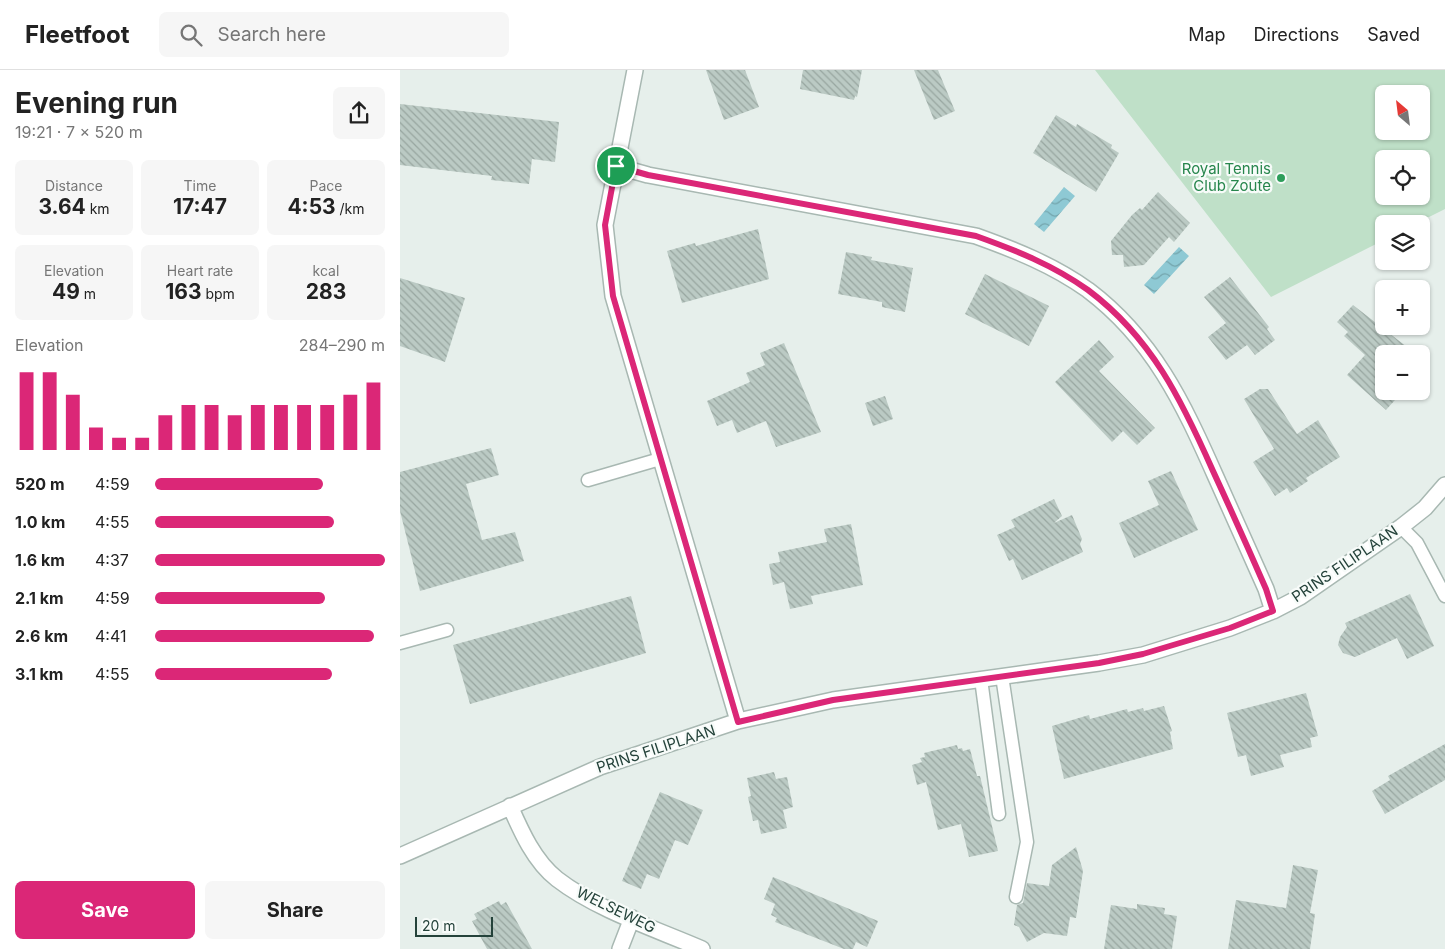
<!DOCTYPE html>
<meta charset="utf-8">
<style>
:root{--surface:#fff;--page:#f6f6f6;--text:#222;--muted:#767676;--line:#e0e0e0;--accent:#db2777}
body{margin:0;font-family:Inter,sans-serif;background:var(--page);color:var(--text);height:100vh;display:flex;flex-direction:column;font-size:19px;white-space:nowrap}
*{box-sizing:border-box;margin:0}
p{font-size:16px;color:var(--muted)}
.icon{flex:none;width:28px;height:28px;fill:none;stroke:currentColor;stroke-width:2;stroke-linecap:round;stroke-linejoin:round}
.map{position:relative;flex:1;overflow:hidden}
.side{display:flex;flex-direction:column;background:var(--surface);width:400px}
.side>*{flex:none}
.needle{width:32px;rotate:332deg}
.buttons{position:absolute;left:975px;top:15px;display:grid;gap:10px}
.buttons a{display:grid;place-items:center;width:55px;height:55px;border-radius:8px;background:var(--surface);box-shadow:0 1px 4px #0004;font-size:25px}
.scale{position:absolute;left:15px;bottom:12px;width:78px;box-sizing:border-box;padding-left:5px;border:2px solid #24423a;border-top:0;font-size:14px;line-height:18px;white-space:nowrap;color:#24423a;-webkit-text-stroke:4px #f7fbf9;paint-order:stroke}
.pin{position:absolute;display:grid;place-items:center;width:42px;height:42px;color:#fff;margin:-21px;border:2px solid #fff;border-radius:50%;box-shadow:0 1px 5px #0007}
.round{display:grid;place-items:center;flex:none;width:52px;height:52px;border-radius:8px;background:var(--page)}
.overview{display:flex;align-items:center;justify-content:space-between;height:85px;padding:0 15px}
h1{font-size:28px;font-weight:700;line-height:38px}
.stats{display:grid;grid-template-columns:repeat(3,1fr);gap:8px;height:85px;padding:5px 15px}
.stats div{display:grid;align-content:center;border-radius:8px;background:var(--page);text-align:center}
.stats b{font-size:21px;font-weight:700}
.stats small{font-size:14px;font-weight:400}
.stats p{font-size:14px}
.chart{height:140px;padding:10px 15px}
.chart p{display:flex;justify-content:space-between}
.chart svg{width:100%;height:90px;margin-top:5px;stroke:var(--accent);stroke-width:6}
.primary-button{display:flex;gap:10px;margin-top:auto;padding:10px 15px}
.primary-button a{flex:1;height:58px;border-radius:8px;background:var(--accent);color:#fff;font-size:20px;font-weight:700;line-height:58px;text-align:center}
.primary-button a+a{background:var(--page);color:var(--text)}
ul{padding:0 15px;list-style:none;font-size:16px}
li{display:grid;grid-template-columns:80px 60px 1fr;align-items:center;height:38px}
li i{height:12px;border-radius:6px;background:var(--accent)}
header{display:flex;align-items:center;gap:30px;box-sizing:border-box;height:70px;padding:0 25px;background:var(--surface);border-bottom:1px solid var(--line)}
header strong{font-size:24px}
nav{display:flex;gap:28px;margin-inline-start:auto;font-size:18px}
.search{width:350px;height:45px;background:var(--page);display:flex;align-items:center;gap:12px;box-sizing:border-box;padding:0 18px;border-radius:8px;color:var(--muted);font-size:19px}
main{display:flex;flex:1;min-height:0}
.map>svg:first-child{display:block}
</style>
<header>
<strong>Fleetfoot</strong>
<div class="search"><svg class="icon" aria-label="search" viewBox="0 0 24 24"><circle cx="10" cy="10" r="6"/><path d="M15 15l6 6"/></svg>Search here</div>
<nav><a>Map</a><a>Directions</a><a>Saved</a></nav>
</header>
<main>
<section class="side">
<div class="overview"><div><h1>Evening run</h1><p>19:21 · 7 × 520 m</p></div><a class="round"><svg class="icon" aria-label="share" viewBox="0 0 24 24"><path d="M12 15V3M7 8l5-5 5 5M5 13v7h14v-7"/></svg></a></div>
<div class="stats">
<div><p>Distance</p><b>3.64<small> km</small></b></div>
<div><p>Time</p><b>17:47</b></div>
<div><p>Pace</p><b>4:53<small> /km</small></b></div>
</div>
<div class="stats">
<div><p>Elevation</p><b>49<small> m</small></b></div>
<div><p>Heart rate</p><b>163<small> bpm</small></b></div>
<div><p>kcal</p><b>283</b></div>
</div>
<div class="chart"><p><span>Elevation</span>284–290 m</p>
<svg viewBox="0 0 160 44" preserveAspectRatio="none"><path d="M5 44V6M15 44V6M25 44V17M35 44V33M45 44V38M55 44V38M65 44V27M75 44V22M85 44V22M95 44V27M105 44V22M115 44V22M125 44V22M135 44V22M145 44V17M155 44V11"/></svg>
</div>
<ul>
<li><b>520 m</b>4:59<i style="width:73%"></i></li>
<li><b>1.0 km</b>4:55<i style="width:78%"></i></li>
<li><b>1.6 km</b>4:37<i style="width:100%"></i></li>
<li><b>2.1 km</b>4:59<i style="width:74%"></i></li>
<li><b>2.6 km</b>4:41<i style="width:95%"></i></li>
<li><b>3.1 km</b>4:55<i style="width:77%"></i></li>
</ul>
<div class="primary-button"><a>Save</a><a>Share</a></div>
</section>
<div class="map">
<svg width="1045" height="879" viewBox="0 0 1045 879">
<defs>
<pattern id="water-waves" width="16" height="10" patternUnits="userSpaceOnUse" patternTransform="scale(1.25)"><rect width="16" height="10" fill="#8ec9d4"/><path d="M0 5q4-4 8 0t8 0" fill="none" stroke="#74a5ad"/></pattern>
<pattern id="building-back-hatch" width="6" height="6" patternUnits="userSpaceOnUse" patternTransform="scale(1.25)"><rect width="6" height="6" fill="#bbcac4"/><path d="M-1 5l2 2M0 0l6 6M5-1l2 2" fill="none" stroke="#98a6a0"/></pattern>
</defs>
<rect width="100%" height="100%" fill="#e6efeb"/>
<path fill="#bfe0c8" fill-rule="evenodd" d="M695,0H1045V139L1015,154H984V170L871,227ZM984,24H1021V61H984ZM984,89H1021V126H984Z"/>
<path fill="url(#water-waves)" d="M664,117L675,126L644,162L634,154Z
M779,177L789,186L754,224L744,215Z"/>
<path fill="url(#building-back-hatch)" d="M306,0H345L359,37L324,50Z
M403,0H462L457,27L455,26L454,30L400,19Z
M514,0H538L555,41L534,50Z
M0,34L159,52L155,92L132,89L129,114L91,110L92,106L0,95Z
M656,45L676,57L677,54L712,75L711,78L719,83L696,122L633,83Z
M758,122L790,153L774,172L769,167L744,195L724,197L723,185H712L711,171L732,145L740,138L742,140Z
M358,159L369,209L282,233L267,181L295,173L296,176Z
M446,182L472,187L471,190L513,198L505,242L482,237V232L438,224Z
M585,204L649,236L629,276L565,244Z
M830,207L869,257L867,259L875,270L855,285L847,275L826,290L808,267L826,253L804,227Z
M0,208L65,228L45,292L0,276Z
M953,235L1016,284H984V321H1003L986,340L947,305L965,285L944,266L948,262L937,252Z
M699,270L714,287L699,301L755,358L737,375L723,361L712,372L655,312Z
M384,273L421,362L376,377L366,351L337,363L332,350L317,356L307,331L350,312L346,303L365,295L360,283Z
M860,319H868L897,364L918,350L940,387L906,408L908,411L890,423L887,418L875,426L853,392L874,379L844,329Z
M485,326L493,349L473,356L465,333Z
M91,378L99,405L66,414L82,470L115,462L124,491L20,521L0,441V402Z
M771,401L798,460L734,488L719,453L759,435L748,411Z
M654,429L662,446L654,453L672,445L682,469L680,474L683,482L622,510L613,489L609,491L597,465L615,457L611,450Z
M451,454L463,515L411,526L413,534L390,539L384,512L373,515L369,494L380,492L378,482L427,472L424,459Z
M1010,524L1034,576L1007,589L997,568L955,587L943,583L938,575L940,567L947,557L945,553Z
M231,526L246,583L70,634L53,575Z
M906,623L918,666L910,668L912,677L880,685L884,697L851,706L846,685L838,687L827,643Z
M764,636L772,661L770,662L773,679L664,709L652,656L689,645L690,649L727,639L728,642L743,638L744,641Z
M1045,674V710L985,744L972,721L990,710L988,706Z
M557,675L558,679L562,678L563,681L570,679L577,706H580L598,781L569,787L561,754L538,760L526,712L517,715L512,695L522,692L520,688L525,687L524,683Z
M374,702L376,709L387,707L393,737L383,740L387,758L361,764L358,750L353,751L348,727L351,726L347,708Z
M260,722L303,740L288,775L275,770L259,809L247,804L241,819L222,811Z
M676,777L683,801L676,848L670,847L667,866L644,863L627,872L619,857L614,855L617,835L623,833L627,813L649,816L652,795Z
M893,795L918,800L910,843L915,844L910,879H828L836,830L886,838Z
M373,807L478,851L467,877L456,872L453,879H444L375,852L377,848L371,845L375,834L364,829Z
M99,831L101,835L106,832L132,879H87L72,851L77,849L74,844Z
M737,834L765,838L764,844L777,846L772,879H704L711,835L737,839Z"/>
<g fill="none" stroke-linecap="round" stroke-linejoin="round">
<g stroke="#a8b8b2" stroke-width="15">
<path id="lane" d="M188,410L260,389
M1001,457L1017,473L1045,526
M0,573L47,560
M602,606L627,772L616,827
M581,609L599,744"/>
</g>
<g stroke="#a8b8b2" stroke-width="18">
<path id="street" d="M235,0L205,155L213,226L338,651
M216,96L248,105L576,166C615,180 653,195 688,220C753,269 783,333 815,405C832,443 849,481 866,519L873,541
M110,736C121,761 134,791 157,809C197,840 256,859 302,879
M0,786L200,697L338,651L433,630L699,593L743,585L830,558L873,541L900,527L1001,457L1025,438L1045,415
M220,879L232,848"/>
</g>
<use href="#lane" stroke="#fff" stroke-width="12"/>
<use href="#street" stroke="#fff" stroke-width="15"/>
</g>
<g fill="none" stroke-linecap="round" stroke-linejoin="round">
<g stroke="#fff" stroke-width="10">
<path id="route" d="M216,96L248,105L576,166C615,180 653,195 688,220C752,268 782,331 813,401C831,440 849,480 866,519L873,541L830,558L743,584L699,593L433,630L338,652L213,226L205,155Z"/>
</g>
<use href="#route" stroke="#db2777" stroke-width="6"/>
</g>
<circle fill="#2e9e5b" stroke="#f7fbf9" stroke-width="2" cx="881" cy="108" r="5"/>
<g text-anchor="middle" stroke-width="4.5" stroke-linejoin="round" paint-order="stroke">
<g font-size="15" fill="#27864d" stroke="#f7fbf9" text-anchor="end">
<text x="871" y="104">Royal Tennis<tspan x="871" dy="17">Club Zoute</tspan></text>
</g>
<g font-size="15" fill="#24423a" stroke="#f7fbf9">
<text transform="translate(945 494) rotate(-34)" y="5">PRINS FILIPLAAN</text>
<text transform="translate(256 679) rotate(-18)" y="5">PRINS FILIPLAAN</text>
<text transform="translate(216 840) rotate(26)" y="5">WELSEWEG</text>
</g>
</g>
</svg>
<div class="buttons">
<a><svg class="needle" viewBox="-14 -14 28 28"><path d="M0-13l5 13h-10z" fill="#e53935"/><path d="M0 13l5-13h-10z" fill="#767676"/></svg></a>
<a><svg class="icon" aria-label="locate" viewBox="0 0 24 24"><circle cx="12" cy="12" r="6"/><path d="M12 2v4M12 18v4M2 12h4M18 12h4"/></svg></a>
<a><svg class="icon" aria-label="layers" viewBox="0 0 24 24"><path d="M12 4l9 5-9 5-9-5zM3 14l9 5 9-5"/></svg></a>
<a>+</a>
<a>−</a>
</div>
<div class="scale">20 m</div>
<div class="pin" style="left:216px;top:96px;background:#1e9e55"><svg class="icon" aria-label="arrive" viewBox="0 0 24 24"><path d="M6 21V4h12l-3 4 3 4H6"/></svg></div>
</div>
</main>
